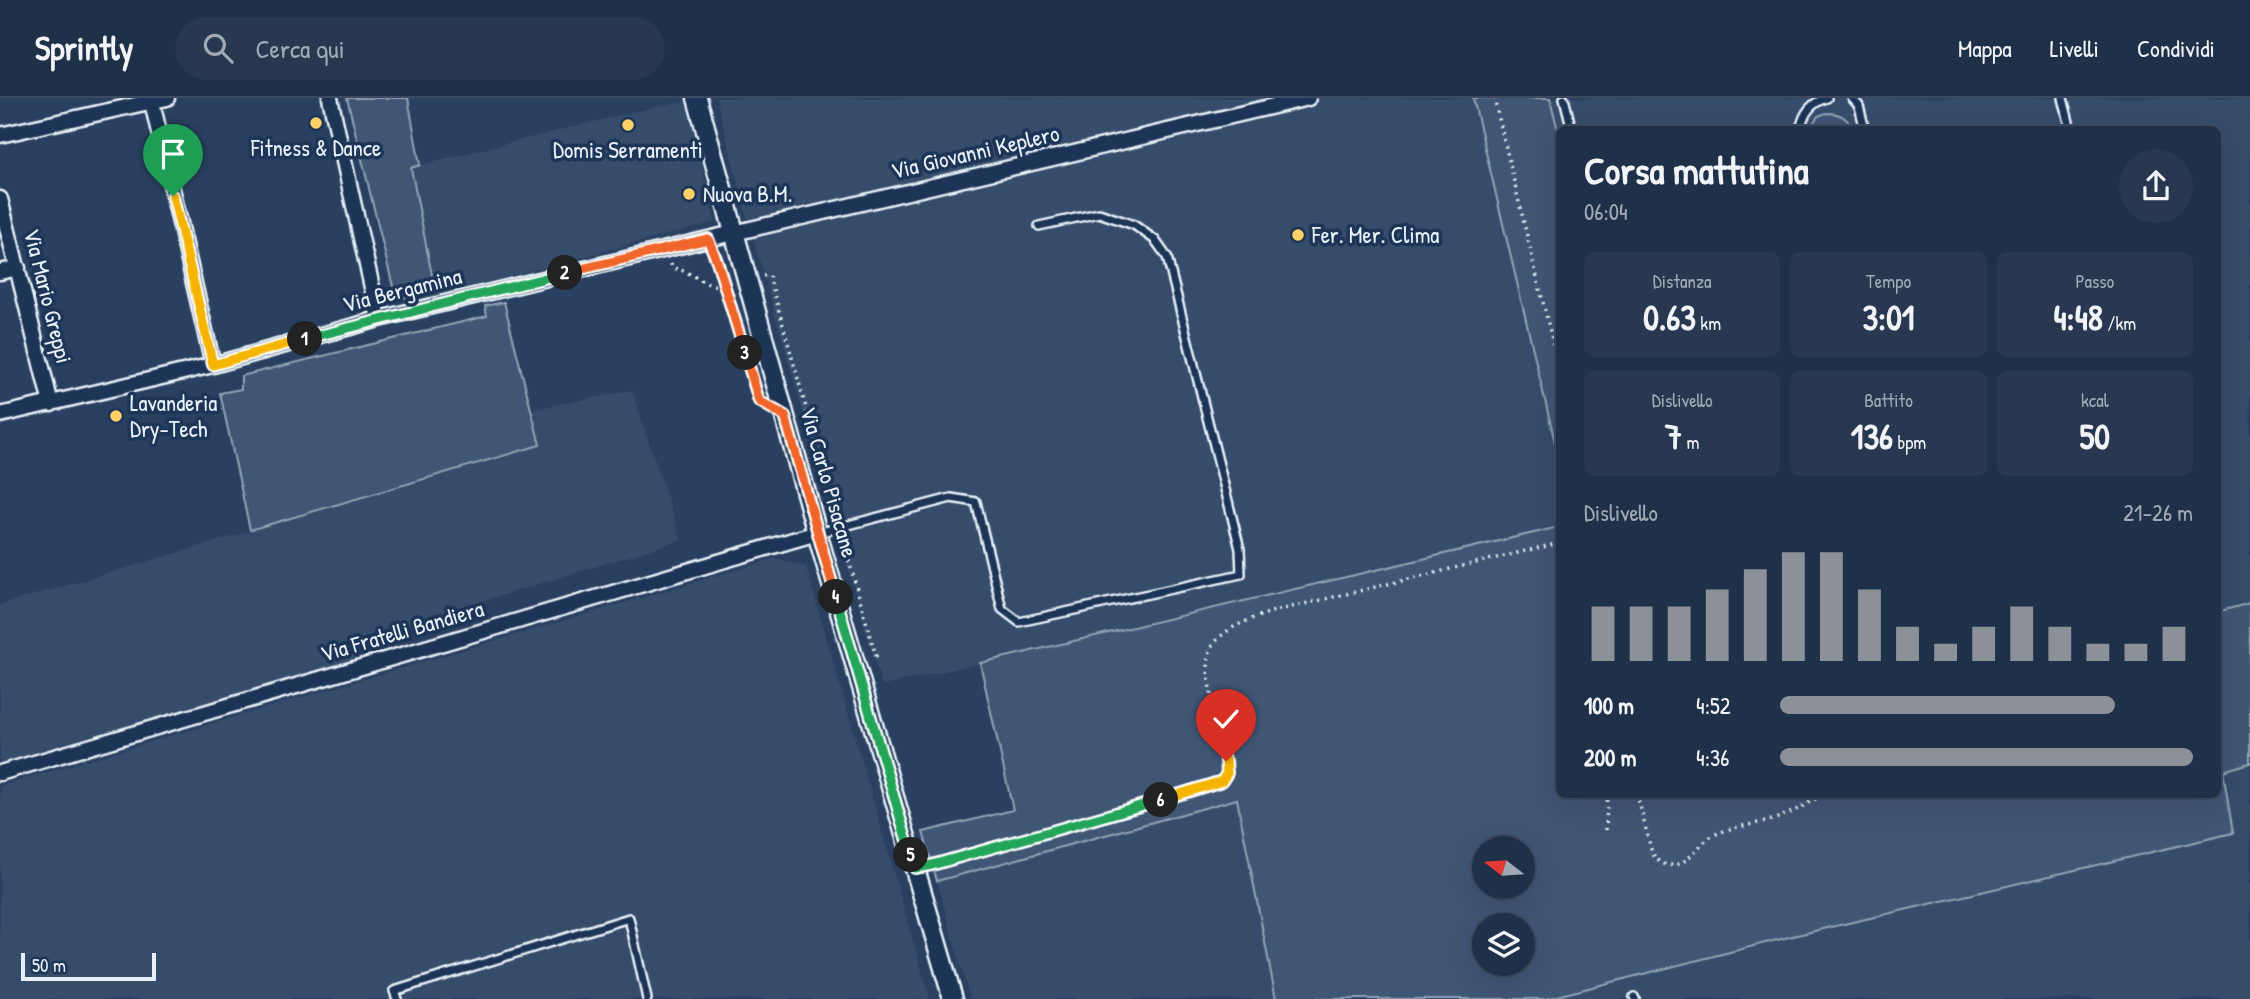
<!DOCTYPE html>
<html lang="it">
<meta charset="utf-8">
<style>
:root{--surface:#1f3049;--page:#273850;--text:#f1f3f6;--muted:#a1a9b4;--line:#3c4b61;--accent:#8c9099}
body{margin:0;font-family:"Patrick Hand",sans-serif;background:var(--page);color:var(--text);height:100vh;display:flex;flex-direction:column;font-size:26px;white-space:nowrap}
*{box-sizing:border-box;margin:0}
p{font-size:23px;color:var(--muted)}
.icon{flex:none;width:38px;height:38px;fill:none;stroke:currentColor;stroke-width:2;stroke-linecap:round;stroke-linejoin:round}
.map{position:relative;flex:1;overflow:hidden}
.sheet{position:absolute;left:1556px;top:28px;width:665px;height:672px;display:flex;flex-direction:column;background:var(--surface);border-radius:10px;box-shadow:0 7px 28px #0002,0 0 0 2px var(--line)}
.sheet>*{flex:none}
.needle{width:46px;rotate:287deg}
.controls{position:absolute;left:1472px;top:738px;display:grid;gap:14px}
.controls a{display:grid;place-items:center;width:63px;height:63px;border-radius:50%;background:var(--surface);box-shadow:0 7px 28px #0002,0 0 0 2px var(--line);font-size:35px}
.scale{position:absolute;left:21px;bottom:18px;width:135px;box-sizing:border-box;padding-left:7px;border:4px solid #e8f1f8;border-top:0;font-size:19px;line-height:24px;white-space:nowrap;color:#e8f1f8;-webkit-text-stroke:5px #1d3557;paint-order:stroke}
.pin{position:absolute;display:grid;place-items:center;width:60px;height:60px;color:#fff;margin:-72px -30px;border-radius:50% 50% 50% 0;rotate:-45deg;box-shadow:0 0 7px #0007}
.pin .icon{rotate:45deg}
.km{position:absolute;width:35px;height:35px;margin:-18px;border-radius:50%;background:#222;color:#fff;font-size:19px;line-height:35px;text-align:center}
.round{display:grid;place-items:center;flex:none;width:74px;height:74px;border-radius:37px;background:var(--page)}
.headline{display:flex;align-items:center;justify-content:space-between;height:119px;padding:0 28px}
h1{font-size:38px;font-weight:700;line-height:52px}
.metrics{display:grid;grid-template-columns:repeat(3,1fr);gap:10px;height:119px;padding:7px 28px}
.metrics div{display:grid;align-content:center;border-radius:10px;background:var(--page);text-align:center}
.metrics b{font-size:35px;font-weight:700}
.metrics small{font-size:19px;font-weight:400}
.metrics p{font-size:19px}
.chart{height:196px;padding:14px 28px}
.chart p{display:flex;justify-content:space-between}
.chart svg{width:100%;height:126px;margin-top:7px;stroke:var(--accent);stroke-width:6}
ul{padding:0 28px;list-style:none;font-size:23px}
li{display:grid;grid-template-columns:112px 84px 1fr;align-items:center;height:52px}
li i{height:18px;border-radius:9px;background:var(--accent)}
header{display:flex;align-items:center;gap:42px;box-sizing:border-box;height:98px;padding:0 35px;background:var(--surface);border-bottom:2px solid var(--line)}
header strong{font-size:33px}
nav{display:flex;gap:38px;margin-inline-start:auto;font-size:24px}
.search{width:490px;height:63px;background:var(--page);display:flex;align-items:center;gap:18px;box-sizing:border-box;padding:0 24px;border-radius:38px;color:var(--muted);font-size:26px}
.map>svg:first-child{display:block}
</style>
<header>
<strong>Sprintly</strong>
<div class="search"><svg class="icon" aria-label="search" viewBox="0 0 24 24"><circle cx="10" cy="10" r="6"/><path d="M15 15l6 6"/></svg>Cerca qui</div>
<nav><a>Mappa</a><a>Livelli</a><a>Condividi</a></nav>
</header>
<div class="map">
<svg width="2250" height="901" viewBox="0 0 2250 901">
<rect width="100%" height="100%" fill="#294061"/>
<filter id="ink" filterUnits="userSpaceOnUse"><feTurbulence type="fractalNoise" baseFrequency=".0143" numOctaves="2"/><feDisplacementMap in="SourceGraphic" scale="14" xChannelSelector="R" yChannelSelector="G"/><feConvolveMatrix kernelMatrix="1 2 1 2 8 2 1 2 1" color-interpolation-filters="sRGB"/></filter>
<g filter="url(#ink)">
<path fill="#364d6b" d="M716,0H1473L1559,361V429L882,588L749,126Z
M1550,0H2250V505L2217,514V32H1559V37Z
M686,4L715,124L438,197L435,193L411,69L654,9Z
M632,292L681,442L348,545L357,562L0,665V507L540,348L530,312Z
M777,460L806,469L930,901H0V688Z
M2250,665V901H1545L1793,838L2233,735L2223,673Z
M1237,701L1276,901H970L937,783Z"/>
<path fill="#415774" stroke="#94a4b6" stroke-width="2" fill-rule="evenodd" d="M347,0H408L420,67L411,70L435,193L396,201Z
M1473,0H1550L1559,37V361Z
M1826,15C1839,15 1847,18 1852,31H1809L1818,18Z
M504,204L540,347L250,432L220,295L241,291V278L487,218L485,208Z
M1559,429V696H2217V514L2250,505V665L2223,673L2233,735L1793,838L1545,901H1276L1237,701L937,783L923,734L1013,712L980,565ZM1484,751H1522V789H1484ZM1484,828H1522V866H1484Z"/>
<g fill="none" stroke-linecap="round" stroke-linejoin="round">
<g stroke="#e8f1f8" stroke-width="12">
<path id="service" d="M1564,0L1572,32
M1852,0L1859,8L1865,32
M2063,0L2071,32
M1800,32C1803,17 1811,4 1827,0
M818,435L951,400L976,404L1002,511L1019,524L1241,476L1240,451L1167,159L1155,142L1134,127L1099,115L1039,128
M1634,899L1635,901
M397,901L394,893L629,820L647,901"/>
</g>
<g stroke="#e8f1f8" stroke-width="19">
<path id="minor" d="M151,0L213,267
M330,0L379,221
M0,37L167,0
M0,101L51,306
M0,174L18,170
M0,317L213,267L379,221L708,141L1308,0
M0,675L817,435"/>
</g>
<g stroke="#e8f1f8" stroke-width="23">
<path id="tertiary" d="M697,0L817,435L953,901"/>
</g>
<path stroke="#e8f1f8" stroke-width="3.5" stroke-dasharray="2 5" stroke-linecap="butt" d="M1494,0L1559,271
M714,155L759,303L763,307
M671,166L672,170C699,174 701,193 732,186
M763,178L769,177L836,417
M843,442L876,558L872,559
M1637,696L1652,755C1657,763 1663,768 1674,767C1689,765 1699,746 1712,738C1731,728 1754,727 1775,721C1792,715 1808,706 1823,696
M1606,732L1607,696
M931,767L1222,683L1225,679L1227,670C1223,641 1200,575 1211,551C1221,530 1251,521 1271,514L1559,445"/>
<use href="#service" stroke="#1d3557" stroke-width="7"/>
<use href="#minor" stroke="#1d3557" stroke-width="14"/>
<use href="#tertiary" stroke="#1d3557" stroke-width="18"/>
</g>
</g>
<g fill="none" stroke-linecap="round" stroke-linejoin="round" filter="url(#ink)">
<g stroke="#fff" stroke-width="14">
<path id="split-1" d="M173,98L213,267L305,241"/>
</g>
<g stroke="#fff" stroke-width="14">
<path id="split-2" d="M305,241L565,175"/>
</g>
<g stroke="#fff" stroke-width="14">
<path id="split-3" d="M565,175L708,141L717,163L745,255"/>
</g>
<g stroke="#fff" stroke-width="14">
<path id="split-4" d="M745,255L759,303L785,318L836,499"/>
</g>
<g stroke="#fff" stroke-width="14">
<path id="split-5" d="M836,499L911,757"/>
</g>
<g stroke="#fff" stroke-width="14">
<path id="split-6" d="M911,757L915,770L932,767L1161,702"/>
</g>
<g stroke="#fff" stroke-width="14">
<path id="split-7" d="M1161,702L1222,683L1227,675L1226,663"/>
</g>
<use href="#split-1" stroke="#f5b400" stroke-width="9"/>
<use href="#split-2" stroke="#22a559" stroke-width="9"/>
<use href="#split-3" stroke="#f0652b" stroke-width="9"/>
<use href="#split-4" stroke="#f0652b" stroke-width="9"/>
<use href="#split-5" stroke="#22a559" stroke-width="9"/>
<use href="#split-6" stroke="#22a559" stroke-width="9"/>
<use href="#split-7" stroke="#f5b400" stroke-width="9"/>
</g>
<g fill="#ffd166" stroke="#1d3557" stroke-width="2.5">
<circle cx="316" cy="25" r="7"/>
<circle cx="628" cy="27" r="7"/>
<circle cx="689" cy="96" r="7"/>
<circle cx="1298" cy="137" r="7"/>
<circle cx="116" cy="318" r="7"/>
</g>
<g text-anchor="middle" stroke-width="7" stroke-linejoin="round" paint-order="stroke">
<g font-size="23" fill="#e8f1f8" stroke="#1d3557" text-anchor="start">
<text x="316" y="58" text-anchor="middle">Fitness &amp; Dance</text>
<text x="628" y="60" text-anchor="middle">Domis Serramenti</text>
<text x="703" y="104">Nuova B.M.</text>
<text x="1312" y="145">Fer. Mer. Clima</text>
<text x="130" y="313">Lavanderia<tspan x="130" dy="26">Dry-Tech</tspan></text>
</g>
<g font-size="23" fill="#e8f1f8" stroke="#1d3557">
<text transform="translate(975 54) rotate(-13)" y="8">Via Giovanni Keplero</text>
<text transform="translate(402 192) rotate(-14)" y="8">Via Bergamina</text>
<text transform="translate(48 198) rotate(76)" y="8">Via Mario Greppi</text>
<text transform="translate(829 384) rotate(74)" y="8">Via Carlo Pisacane</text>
<text transform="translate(402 533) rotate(-16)" y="8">Via Fratelli Bandiera</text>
</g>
</g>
</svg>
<div class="controls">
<a><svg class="needle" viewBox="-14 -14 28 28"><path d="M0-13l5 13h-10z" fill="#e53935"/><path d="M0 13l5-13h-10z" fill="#a1a9b4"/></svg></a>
<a><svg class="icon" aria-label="layers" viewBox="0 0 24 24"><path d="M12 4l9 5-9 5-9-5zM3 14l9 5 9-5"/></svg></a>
</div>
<div class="scale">50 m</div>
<div class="pin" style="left:173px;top:98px;background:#1e9e55"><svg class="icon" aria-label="arrive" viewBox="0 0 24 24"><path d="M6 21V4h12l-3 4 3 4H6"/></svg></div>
<div class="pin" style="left:1226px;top:663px;background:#d93025"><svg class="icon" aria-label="check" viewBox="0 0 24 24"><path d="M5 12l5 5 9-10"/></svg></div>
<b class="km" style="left:305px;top:241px">1</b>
<b class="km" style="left:565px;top:175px">2</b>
<b class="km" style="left:745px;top:255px">3</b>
<b class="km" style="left:836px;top:499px">4</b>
<b class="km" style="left:911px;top:757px">5</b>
<b class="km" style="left:1161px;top:702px">6</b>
<section class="sheet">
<div class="headline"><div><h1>Corsa mattutina</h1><p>06:04</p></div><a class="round"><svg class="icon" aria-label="share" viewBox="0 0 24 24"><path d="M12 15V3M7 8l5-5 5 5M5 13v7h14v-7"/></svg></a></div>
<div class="metrics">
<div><p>Distanza</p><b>0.63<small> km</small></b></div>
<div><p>Tempo</p><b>3:01</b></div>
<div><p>Passo</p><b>4:48<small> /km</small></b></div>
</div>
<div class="metrics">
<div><p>Dislivello</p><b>7<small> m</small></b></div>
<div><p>Battito</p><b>136<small> bpm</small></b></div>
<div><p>kcal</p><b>50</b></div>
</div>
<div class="chart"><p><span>Dislivello</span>21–26 m</p>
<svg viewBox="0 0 160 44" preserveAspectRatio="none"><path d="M5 44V25M15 44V25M25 44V25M35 44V19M45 44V12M55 44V6M65 44V6M75 44V19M85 44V32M95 44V38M105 44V32M115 44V25M125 44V32M135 44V38M145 44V38M155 44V32"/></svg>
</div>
<ul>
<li><b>100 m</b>4:52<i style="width:81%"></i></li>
<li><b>200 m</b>4:36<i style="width:100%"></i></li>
</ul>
</section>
</div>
